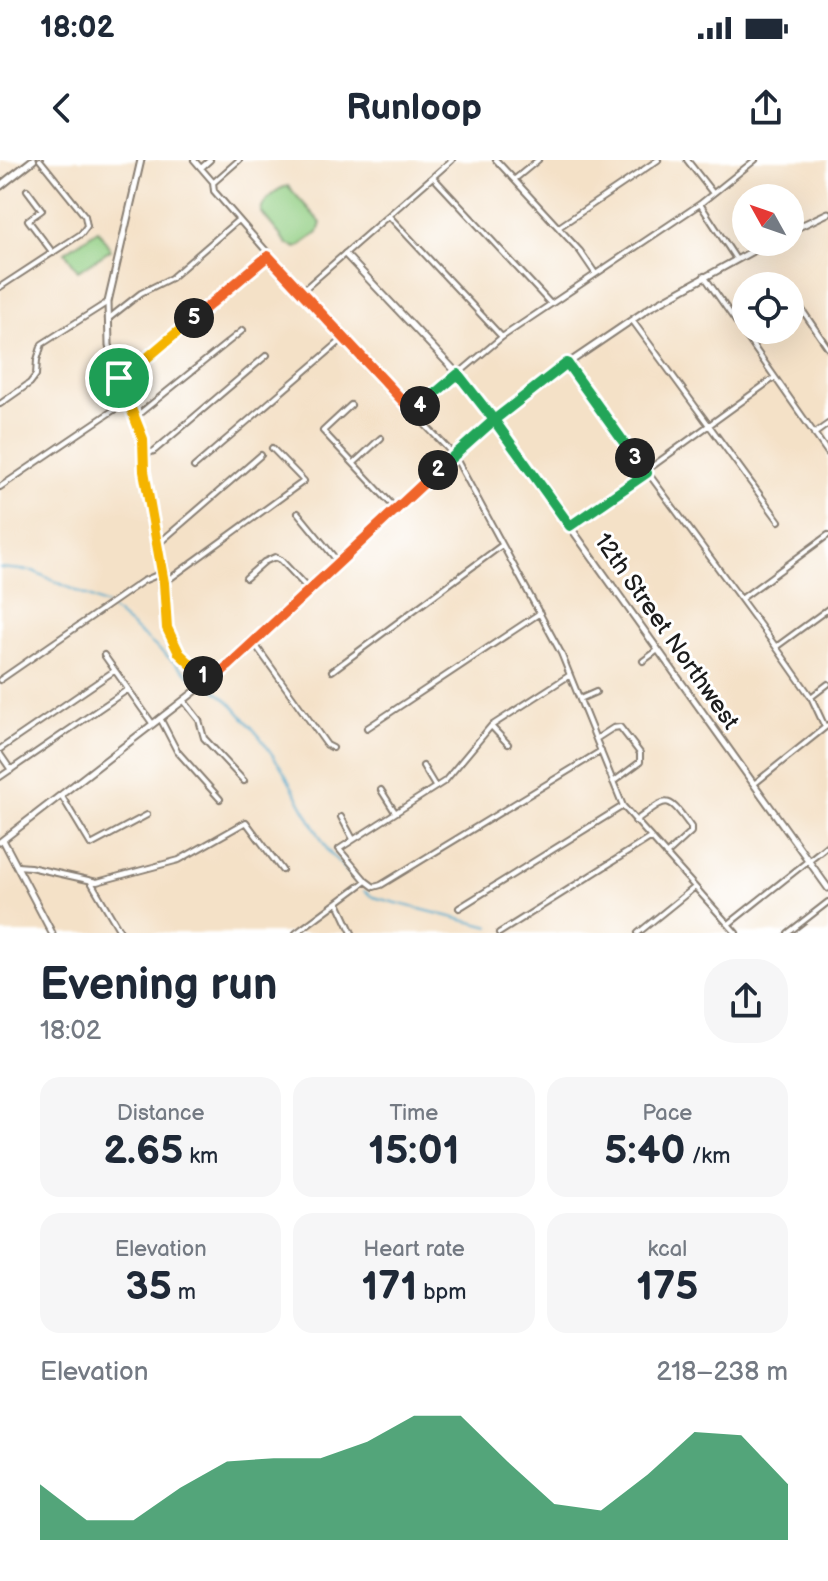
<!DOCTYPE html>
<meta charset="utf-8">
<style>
:root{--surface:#fff;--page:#f6f6f7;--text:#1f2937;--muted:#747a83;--accent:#0b8043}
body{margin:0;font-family:"Balsamiq Sans",sans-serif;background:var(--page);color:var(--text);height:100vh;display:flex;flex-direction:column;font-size:30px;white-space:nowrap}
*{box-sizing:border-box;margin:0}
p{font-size:26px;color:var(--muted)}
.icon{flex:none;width:44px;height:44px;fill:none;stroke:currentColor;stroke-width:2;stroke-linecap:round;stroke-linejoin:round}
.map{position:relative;height:773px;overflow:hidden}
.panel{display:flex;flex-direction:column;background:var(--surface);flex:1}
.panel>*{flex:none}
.needle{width:52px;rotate:310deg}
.fabs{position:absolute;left:732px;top:24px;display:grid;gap:16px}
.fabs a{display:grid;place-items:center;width:72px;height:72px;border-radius:50%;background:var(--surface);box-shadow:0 8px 32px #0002;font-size:40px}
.pin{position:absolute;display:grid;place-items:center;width:68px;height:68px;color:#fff;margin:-34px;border:4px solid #fff;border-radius:50%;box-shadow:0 2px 8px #0007}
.km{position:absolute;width:40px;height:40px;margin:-20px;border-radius:50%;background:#222;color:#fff;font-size:22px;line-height:40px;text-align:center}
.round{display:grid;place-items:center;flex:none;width:84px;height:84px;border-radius:32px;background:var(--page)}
.headline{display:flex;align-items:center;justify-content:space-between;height:136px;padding:0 40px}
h1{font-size:44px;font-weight:600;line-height:60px}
.stats{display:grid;grid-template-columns:repeat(3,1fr);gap:12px;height:136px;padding:8px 40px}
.stats div{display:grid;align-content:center;border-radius:20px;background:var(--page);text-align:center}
.stats b{font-size:40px;font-weight:600}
.stats small{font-size:22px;font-weight:400}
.stats p{font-size:22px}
.chart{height:224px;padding:16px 40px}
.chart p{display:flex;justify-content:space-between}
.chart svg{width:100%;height:144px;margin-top:8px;fill:var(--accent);opacity:.7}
.status{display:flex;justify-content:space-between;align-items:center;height:56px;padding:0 40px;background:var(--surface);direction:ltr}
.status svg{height:22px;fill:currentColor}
header{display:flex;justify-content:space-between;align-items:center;height:104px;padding:0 40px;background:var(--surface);font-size:36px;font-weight:600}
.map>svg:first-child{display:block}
</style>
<div class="status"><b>18:02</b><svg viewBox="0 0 49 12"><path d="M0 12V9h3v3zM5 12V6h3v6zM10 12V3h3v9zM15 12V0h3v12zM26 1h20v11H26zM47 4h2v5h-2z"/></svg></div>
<header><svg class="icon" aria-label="back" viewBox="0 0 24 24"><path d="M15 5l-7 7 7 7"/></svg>Runloop<svg class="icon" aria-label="share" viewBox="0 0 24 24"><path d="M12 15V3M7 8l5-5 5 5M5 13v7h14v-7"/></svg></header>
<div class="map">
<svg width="828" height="773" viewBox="0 0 828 773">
<rect width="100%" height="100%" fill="#fff"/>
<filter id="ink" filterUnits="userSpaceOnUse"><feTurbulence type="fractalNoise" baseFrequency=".0125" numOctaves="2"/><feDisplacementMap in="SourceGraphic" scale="16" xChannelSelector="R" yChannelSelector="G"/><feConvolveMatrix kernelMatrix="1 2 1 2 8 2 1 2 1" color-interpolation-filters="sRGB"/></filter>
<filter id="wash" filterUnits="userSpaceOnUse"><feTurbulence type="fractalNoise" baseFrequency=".006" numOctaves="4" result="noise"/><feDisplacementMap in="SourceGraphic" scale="32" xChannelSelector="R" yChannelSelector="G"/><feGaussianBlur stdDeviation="1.8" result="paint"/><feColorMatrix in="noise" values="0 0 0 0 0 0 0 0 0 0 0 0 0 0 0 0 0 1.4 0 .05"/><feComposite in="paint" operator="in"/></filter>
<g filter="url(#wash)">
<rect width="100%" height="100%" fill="#f4e1c7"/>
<path fill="#93cf84" stroke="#587650" stroke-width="2" d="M288,26L321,63L318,73L297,88L288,85L261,52C262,41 277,28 288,26Z
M98,70L111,90L78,111L65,92Z"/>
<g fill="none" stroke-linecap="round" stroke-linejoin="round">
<path stroke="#4ea7cb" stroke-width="2" d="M0,408L33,411L106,445
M110,448L195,520
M211,527L231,543L260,577L281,607L328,691L358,723
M364,731L373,737L490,767"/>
</g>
</g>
<g filter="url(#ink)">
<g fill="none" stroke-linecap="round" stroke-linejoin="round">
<g stroke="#887e72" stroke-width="8">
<path id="street" d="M194,0L213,22L214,31L343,179L454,295L561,493L623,646L736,773
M496,0L580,91L595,113
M687,0L712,32
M201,8L210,0
M433,17L550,143
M515,19L538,0
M214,22L239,0
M27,30L42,50L28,60L53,93
M700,44L736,99
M389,56L502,177
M559,67L658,0
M704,116L828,293
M0,127L81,74L87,66L85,56L40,0
M301,132L452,0
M790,132L828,188
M108,159L141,133L171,118L238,60
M632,160L779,361
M568,204L776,487L811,537L825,567
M119,218L134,209L268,96
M0,244L30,223L36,215L37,200L42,184L108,142
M351,245L323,271L396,349
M413,252L502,177L700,44L755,0
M134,258L243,170
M814,274L828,264
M144,295L154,291L267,195
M354,303L381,278
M194,307L343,179
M0,327L127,241
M298,353L339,403
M570,366L774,218
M157,385L261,295
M246,418L264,402L275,397L281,400L309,430
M164,423L304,321L272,288
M741,439L828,375
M254,483L327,585L333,588
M776,487L828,449
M104,495L152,563
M643,501L658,490
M332,511L502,385
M0,520L143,421L162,413
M811,537L828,524
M580,539L596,532
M184,541L199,560L204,578L244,621
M160,558L177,591L220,639
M491,566L508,584
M367,568L540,453
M596,579L613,568L620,567L640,593V602L613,622
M0,589L114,511
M0,594L11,610
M423,606L435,626
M0,617L127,530
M754,624L828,565
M381,630L395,652
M61,635L91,685L147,655
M341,657L353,679
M635,661C669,637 666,633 691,667V672L666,695
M17,706L30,707L97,722L179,700L246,662L282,710
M366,721L339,689L445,621L491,566L570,515
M91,722L121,773
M338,743L352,773
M459,748L623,646
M730,763L828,685
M296,773L366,721L374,727L381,725L601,591
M499,773L650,678
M638,773L695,727
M788,773L828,742"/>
</g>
<g stroke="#887e72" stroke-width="9">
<path id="secondary" d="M141,0L108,142L109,185L127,241L143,279L144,311L164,423L167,468L179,493L188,504L210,521
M790,71L828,53
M345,94L458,214L494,260L828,728
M3,680L52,773
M0,682L228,506L454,295L545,219L651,147L769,82"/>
</g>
<g stroke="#887e72" stroke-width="10">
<path id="primary" d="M0,26L33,0"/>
</g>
<use href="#street" stroke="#fff" stroke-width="4"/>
<use href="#secondary" stroke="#fff" stroke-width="5"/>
<use href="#primary" stroke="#fff" stroke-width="6"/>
</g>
</g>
<g fill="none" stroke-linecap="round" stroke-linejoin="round" filter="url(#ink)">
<g stroke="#fff" stroke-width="16">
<path id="split-1" d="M119,218L143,279L144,311L164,423L167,468L179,493L203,516"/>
</g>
<g stroke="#fff" stroke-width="16">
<path id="split-2" d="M203,516L210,521L228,506L438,310"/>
</g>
<g stroke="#fff" stroke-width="16">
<path id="split-3" d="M438,310L494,260L570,366L647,313L635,298"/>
</g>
<g stroke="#fff" stroke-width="16">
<path id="split-4" d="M420,246L458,214L494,260L567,203L635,298"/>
</g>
<g stroke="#fff" stroke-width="16">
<path id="split-5" d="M194,158L268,96L413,252L420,246"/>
</g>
<g stroke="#fff" stroke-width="16">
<path id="split-6" d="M119,218L134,209L194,158"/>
</g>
<use href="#split-1" stroke="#f5b400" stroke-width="10"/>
<use href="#split-2" stroke="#f0652b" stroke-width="10"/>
<use href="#split-3" stroke="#22a559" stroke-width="10"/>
<use href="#split-4" stroke="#22a559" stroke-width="10"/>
<use href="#split-5" stroke="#f0652b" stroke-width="10"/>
<use href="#split-6" stroke="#f5b400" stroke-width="10"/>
</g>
<g text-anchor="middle" stroke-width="6" stroke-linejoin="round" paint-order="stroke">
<g font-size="24" fill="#1c1c1c" stroke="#fff">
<text transform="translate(667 471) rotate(55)" y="8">12th Street Northwest</text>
</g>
</g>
</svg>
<div class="fabs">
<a><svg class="needle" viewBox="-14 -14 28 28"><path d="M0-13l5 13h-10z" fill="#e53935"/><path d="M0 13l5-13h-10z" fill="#747a83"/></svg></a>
<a><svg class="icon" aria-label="locate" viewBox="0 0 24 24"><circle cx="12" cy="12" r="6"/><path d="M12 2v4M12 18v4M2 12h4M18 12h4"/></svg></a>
</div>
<div class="pin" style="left:119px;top:218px;background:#1e9e55"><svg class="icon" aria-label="arrive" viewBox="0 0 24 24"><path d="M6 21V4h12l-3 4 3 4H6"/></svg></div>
<b class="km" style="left:203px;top:516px">1</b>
<b class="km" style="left:438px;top:310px">2</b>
<b class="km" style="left:635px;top:298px">3</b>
<b class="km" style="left:420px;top:246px">4</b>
<b class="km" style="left:194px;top:158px">5</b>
</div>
<section class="panel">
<div class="headline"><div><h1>Evening run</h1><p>18:02</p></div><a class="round"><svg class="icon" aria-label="share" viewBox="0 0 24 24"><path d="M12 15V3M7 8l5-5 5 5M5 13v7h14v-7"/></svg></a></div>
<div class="stats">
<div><p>Distance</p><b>2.65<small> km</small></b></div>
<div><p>Time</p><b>15:01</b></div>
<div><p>Pace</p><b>5:40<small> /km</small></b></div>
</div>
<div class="stats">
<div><p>Elevation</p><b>35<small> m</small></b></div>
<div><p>Heart rate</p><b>171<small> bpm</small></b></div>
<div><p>kcal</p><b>175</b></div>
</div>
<div class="chart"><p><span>Elevation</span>218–238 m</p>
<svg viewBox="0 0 160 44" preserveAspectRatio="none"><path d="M0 44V27L10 38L20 38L30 28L40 20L50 19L60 19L70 14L80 6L90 6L100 20L110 33L120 35L130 24L140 11L150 12L160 27V44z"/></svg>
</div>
</section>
